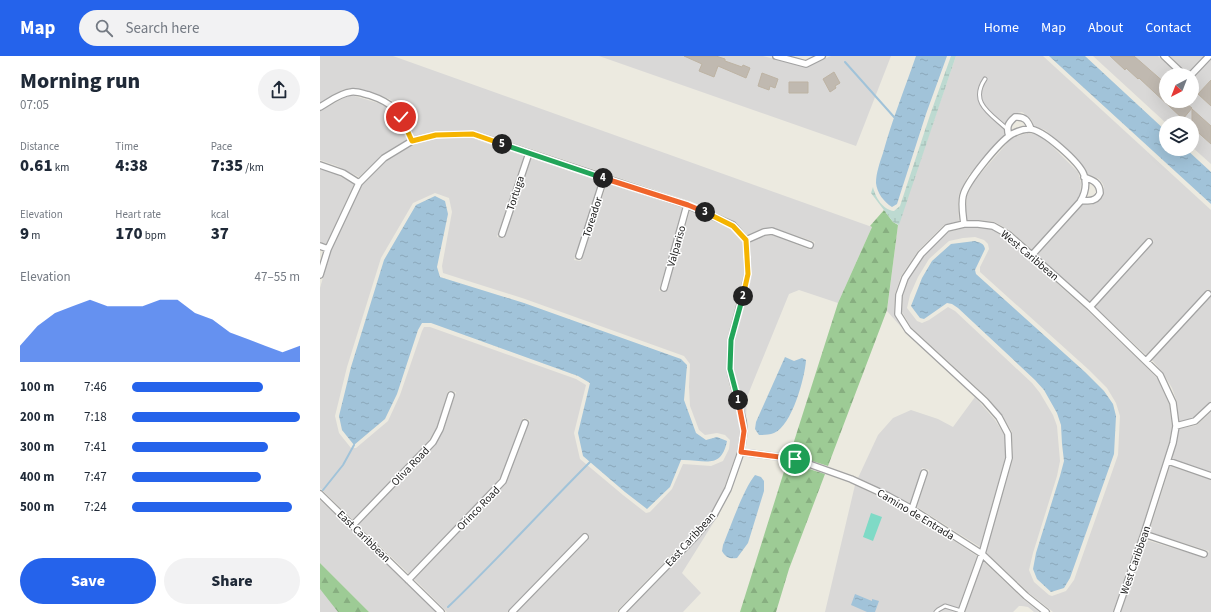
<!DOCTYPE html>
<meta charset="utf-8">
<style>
:root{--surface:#fff;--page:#f2f2f3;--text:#1f2937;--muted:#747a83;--accent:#2563eb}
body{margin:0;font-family:"Source Sans 3",sans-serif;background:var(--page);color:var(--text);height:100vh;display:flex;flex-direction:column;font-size:15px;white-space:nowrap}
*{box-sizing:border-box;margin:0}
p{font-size:13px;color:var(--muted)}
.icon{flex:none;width:22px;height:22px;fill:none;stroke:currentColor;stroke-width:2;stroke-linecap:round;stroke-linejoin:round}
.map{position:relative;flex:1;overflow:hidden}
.side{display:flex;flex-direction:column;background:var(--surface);width:320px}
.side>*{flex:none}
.needle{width:26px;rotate:222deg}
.controls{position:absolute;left:839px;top:12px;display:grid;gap:8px}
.controls a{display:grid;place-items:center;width:40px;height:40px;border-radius:50%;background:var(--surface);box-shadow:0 4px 16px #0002;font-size:20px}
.pin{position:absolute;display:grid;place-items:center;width:34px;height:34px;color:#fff;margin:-17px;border:2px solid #fff;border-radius:50%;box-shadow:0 1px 4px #0007}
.km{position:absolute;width:20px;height:20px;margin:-10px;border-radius:50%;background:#222;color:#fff;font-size:11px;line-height:20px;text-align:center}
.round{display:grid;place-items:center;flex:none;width:42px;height:42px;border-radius:21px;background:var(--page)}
.summary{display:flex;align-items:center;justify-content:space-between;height:68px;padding:0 20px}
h1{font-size:22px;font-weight:800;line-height:30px}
.figures{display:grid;grid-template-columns:repeat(3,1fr);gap:6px;height:68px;padding:4px 20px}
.figures div{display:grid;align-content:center}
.figures b{font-size:17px;font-weight:800}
.figures small{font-size:11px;font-weight:400}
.figures p{font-size:11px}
.chart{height:112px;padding:8px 20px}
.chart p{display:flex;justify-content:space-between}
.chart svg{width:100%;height:72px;margin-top:4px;fill:var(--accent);opacity:.7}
.cta{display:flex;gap:8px;margin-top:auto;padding:8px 20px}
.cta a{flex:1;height:46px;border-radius:24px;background:var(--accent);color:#fff;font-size:16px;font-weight:800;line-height:46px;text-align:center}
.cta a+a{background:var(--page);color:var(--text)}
ul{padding:0 20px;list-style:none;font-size:13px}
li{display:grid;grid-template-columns:64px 48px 1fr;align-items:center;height:30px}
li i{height:10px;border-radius:5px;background:var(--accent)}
header{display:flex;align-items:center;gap:24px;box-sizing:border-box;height:56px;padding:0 20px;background:var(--accent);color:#fff}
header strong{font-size:19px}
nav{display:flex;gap:22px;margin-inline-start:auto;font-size:14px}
.search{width:280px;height:36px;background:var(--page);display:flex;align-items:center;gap:10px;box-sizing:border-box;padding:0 14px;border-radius:22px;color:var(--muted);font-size:15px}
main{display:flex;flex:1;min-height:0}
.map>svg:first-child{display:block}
</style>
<header>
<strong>Map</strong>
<div class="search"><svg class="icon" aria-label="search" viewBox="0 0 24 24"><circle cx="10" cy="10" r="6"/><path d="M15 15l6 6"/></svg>Search here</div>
<nav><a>Home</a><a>Map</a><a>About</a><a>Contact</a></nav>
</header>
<main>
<section class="side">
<div class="summary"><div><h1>Morning run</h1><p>07:05</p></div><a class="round"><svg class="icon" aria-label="share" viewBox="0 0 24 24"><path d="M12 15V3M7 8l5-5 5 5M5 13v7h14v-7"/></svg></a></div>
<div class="figures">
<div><p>Distance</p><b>0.61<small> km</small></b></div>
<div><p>Time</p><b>4:38</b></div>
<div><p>Pace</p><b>7:35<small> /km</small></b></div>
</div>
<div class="figures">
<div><p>Elevation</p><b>9<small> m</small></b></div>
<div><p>Heart rate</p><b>170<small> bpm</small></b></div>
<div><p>kcal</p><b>37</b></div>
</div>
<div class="chart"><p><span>Elevation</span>47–55 m</p>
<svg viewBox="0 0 160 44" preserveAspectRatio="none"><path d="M0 44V34L10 22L20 14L30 10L40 6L50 10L60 10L70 10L80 6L90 6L100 14L110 18L120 26L130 30L140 34L150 38L160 34V44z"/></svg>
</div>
<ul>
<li><b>100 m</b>7:46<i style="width:78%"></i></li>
<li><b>200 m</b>7:18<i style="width:100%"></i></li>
<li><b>300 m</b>7:41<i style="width:81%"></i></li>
<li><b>400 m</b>7:47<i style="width:77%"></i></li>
<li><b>500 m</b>7:24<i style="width:95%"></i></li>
</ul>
<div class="cta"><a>Save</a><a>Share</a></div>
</section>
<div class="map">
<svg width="891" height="556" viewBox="0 0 891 556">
<defs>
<pattern id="forest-firs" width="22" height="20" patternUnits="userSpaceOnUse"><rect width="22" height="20" fill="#9dcb95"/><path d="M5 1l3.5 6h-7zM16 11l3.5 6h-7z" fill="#87ae80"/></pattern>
<pattern id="wetland-marsh" width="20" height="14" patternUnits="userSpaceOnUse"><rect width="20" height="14" fill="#bddad1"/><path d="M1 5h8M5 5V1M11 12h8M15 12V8" fill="none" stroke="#a2bab3"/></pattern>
<pattern id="water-ripples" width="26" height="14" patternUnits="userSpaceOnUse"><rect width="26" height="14" fill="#a1c3d9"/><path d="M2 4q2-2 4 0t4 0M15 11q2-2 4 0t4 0" fill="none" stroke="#8aa7ba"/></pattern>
</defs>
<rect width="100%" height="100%" fill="#eceae0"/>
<path fill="#d9d8d7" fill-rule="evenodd" d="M0,0H73L552,171L518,247L479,234L469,238L427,341L426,361L414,313L415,284L432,219L430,186L444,180L452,179L491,194L495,186L454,172H443L427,179L415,166L372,146L154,74L116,75L94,81L85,59L79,50L71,44L62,40L41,33L31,32L22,34L0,47Z
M279,0H443L485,11L511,0H571L536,90Z
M636,0H723L891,154V236L888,233L826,299L775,251L834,185L829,181L770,246L717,199L763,148L771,149L776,147L781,143L784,138V132L783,128L779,123L768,118L764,111L737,84L725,74L714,70L711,63L702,56L693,58L688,63L684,70L685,79L648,120L639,138L638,146L639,165L624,169L598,195L581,220L575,238L574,258L582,272L567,255L578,169Z
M773,0H838L858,19H846V45H872V24L891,3V108L872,91V67H846Z
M850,0H884L868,17Z
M31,39L58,47L67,51L73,56L87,84L62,99L39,121L17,110L0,104V55L24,42Z
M708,77V78H714L721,81L732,90L758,116L761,127L760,139L757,144L712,194L692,176L675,166L659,164H647L646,154L647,140L654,125L689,85L694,81Z
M152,82L204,100L177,181L184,182L211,102L280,125L254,204L261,205L287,127L363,152L339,235L346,236L370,154L411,173L422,186L424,218L407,283V314L409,328L419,366L421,375L417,395L404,432L391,457L372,478L296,556H197L270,481L265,476L187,556H127L94,523L186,427L210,364L203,362L183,417L174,430L89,518L38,469L116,388L124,373L136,336L128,335L117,371L106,389L33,464L0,432V232L11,194L42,129L66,105L93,89L116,83ZM115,137L129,142L132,156L122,210L123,217L205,243L364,300L370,308L369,331L370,350L379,374L385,379L397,377L405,379L410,384L409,393L403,405L391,410L363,408L352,433L330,456L326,457L303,439L260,403L254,377L266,329L256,323L110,271H104L102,275L80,339L68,365L36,392H31L19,377L15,360L27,311L61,202L93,147Z
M0,113L14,117L34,128L6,188L0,186Z
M644,172H658L671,173L687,183L767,254L823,308L837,322L849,348L852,370L849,387L820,478L793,556H733L709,537L666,496L693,403L692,376L682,359L668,342L591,271L582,256L583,239L588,223L603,200L628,176ZM655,181L664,184L668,188L669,193L660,211V216L768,313L787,332L796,347L800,360L798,399L754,524L746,535L732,540L729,539L714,526L709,514L713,497L737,420L740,405L737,370L733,359L720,337L712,327L635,255L628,251L609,264L602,267L597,265L587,252L590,239L598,221L609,203L629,185L643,182Z
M891,240V345L873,362L859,366L857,346L852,332L843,317L832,304Z
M655,341L675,364L685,380V402L660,491L597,451L609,414L602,412L590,447L538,422L558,379L573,362L591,354L618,363L633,371Z
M891,356V416L852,403L859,373L877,369Z
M850,410L891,424V556H801L826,484L886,502L889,495L829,476Z
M535,429L590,456L657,500L637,556H505Z
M0,444L30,472L116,556H49L0,507Z
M397,461L362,517L381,537L363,556H307L378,483Z
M663,505L703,543L719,556H714L708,551L702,550H699L693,556H645Z
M0,533L6,539L18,556H0Z"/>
<path fill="url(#forest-firs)" d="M564,154L573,166L578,169L567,254L508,410L470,398L518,247L552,171L550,170Z
M467,406L505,418L469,513L456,556H420Z
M0,507L49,556H18L0,533Z"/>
<path fill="url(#wetland-marsh)" d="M631,0H636L579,169L573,166L551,137L553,131C555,141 563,154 574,155L580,150L610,59Z"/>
<path fill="#7fdac6" d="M551,457L562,461L553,485L543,481Z"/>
<path fill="url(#water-ripples)" d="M596,0H627L606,58L577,148L572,151C564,146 557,137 556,127C556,117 560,106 563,97C572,64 585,32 596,0Z
M729,0H765L846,75V93H866L891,116V148Z
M115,140L125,145L128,158L117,211L120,221L204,247L361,303L367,309L364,344L376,377L386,384L397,381L407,385C401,415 383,403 361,404L350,431L327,453L305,436L263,400L258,377L270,327L258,320L111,267H102L98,274L77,338L65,363L34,389L22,374L19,360L31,311L64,204L96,149Z
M655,185C660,187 664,187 665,193L655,214L656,218L765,316L784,335L793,348L796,360L794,398L750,522L744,532L731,536L717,523L713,513L716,497L740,420L744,405L742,388L741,369L737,357L724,334L715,324L638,252L632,248L627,247L604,263L600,262L591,250L602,222L612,205L631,188Z
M465,301L474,305L482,302L486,304C485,321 472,370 454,377C449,379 444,379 439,379L435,373L436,366Z
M435,419L441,421L444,425V435L428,487L417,502C410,503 406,502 402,495L403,489C411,470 423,434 435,419Z
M535,538L552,545V543L559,545L555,556H547L531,549Z"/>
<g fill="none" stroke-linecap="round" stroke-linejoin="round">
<path stroke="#a1c3d9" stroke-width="2" d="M525,6L574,61
M3,434L23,409L34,389
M128,551C177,504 222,454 270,406"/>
</g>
<path fill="#c0b9b0" stroke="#bdb3a3" d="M364,0H396L405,3V5L422,11L423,9L430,12L426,22L398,10L394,21L379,15L382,8Z
M790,0H814L846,28V45H863L872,52L863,63L819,22L818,23L806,12L805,14Z
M514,16L520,27L515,30L516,32L510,36L503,23Z
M442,17L458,23L455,32L450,30L449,34L438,30Z
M891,24V50L878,38Z
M469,26H488V37H469Z
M872,53L891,70V88L872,71Z"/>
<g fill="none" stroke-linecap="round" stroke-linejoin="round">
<g stroke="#a2a2a2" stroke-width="5">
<path id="lane" d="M665,23C649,47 671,58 687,73
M616,556L618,554L625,550L641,555"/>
</g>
<g stroke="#a2a2a2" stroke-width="8">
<path id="street" d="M456,0L486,8L502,0
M844,0L864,19
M871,19L889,0
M0,51C9,46 20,37 31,36C37,35 44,38 49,39C79,49 80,59 92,85
M689,80C686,71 688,67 695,61C705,60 708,65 711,73
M0,109L23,117L39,127
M761,144C770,146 777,145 780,137C780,127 773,124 764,121
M644,168C643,159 641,149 643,140C646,126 679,86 692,78C696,76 704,73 709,73C723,73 760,107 764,119C767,128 765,138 760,146L712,199
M182,178L209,97
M426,184L444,176L452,175L490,189
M0,190L8,193
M259,200L284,122
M0,219L8,193L39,127L64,102L92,85L116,79L153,78L367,149L413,169L426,184L428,218L411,284L410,313L413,326L423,365L424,375L421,396L408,433L394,459L375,481L302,556
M344,232L367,149
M770,251L829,186
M826,305L888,238
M856,370L875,365L891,350
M421,396L475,403L531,423L568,440L592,453L662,498L706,540L726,556
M848,405L891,420
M0,438L121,556
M592,453L604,417
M33,469L113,386L120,373L131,339
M824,478L884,498
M88,524L183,425L205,367
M192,556L265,481
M641,556L662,498L689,402L688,378L679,361L665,345L588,274L578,258L579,239L585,222L601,198L627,172L644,168H658L673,170L689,179L770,251L840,319L853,347L856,370L853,387L824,478L797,556"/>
</g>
<use href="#lane" stroke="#fff" stroke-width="3"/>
<use href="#street" stroke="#fff" stroke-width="5.5"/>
</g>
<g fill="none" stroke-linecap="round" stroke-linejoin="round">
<g stroke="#fff" stroke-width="8">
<path id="split-1" d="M418,344L424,375L421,396L475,403"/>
</g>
<g stroke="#fff" stroke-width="8">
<path id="split-2" d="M418,344L410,313L411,284L423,240"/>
</g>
<g stroke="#fff" stroke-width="8">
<path id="split-3" d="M385,156L413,170L426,184L428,218L423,240"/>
</g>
<g stroke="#fff" stroke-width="8">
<path id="split-4" d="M283,122L368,149L385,156"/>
</g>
<g stroke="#fff" stroke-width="8">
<path id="split-5" d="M182,88L283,122"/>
</g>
<g stroke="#fff" stroke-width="8">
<path id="split-6" d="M81,61L92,85L116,79L153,78L182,88"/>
</g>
<use href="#split-1" stroke="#f0652b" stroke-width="5"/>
<use href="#split-2" stroke="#22a559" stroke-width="5"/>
<use href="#split-3" stroke="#f5b400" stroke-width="5"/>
<use href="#split-4" stroke="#f0652b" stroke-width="5"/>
<use href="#split-5" stroke="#22a559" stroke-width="5"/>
<use href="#split-6" stroke="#f5b400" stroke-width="5"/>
</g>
<g text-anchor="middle" stroke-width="3" stroke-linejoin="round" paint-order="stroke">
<g font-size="11" fill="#1b1b1b" stroke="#fff">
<text transform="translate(195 137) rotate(-72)" y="4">Tortuga</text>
<text transform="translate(272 161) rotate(-72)" y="4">Toreador</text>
<text transform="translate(356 190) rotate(-74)" y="4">Valpariso</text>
<text transform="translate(710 199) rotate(40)" y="4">West Caribbean</text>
<text transform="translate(90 410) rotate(-46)" y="4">Oliva Road</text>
<text transform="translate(158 452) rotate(-46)" y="4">Orinco Road</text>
<text transform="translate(596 458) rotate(31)" y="4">Camino de Entrada</text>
<text transform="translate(44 480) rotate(44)" y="4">East Caribbean</text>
<text transform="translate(370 483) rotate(-48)" y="4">East Caribbean</text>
<text transform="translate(815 504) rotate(-71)" y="4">West Caribbean</text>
</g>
</g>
</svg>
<div class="controls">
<a><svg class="needle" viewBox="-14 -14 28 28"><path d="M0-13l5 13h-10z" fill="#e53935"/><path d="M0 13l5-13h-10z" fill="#747a83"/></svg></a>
<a><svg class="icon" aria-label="layers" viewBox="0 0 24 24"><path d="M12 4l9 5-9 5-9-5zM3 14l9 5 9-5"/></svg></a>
</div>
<div class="pin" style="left:475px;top:403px;background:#1e9e55"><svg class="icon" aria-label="arrive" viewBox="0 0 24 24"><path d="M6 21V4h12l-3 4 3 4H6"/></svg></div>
<div class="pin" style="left:81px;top:61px;background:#d93025"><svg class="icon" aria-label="check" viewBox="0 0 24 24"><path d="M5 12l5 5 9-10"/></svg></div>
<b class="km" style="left:418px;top:344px">1</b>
<b class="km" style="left:423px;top:240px">2</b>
<b class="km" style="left:385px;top:156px">3</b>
<b class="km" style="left:283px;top:122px">4</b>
<b class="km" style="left:182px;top:88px">5</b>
</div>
</main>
